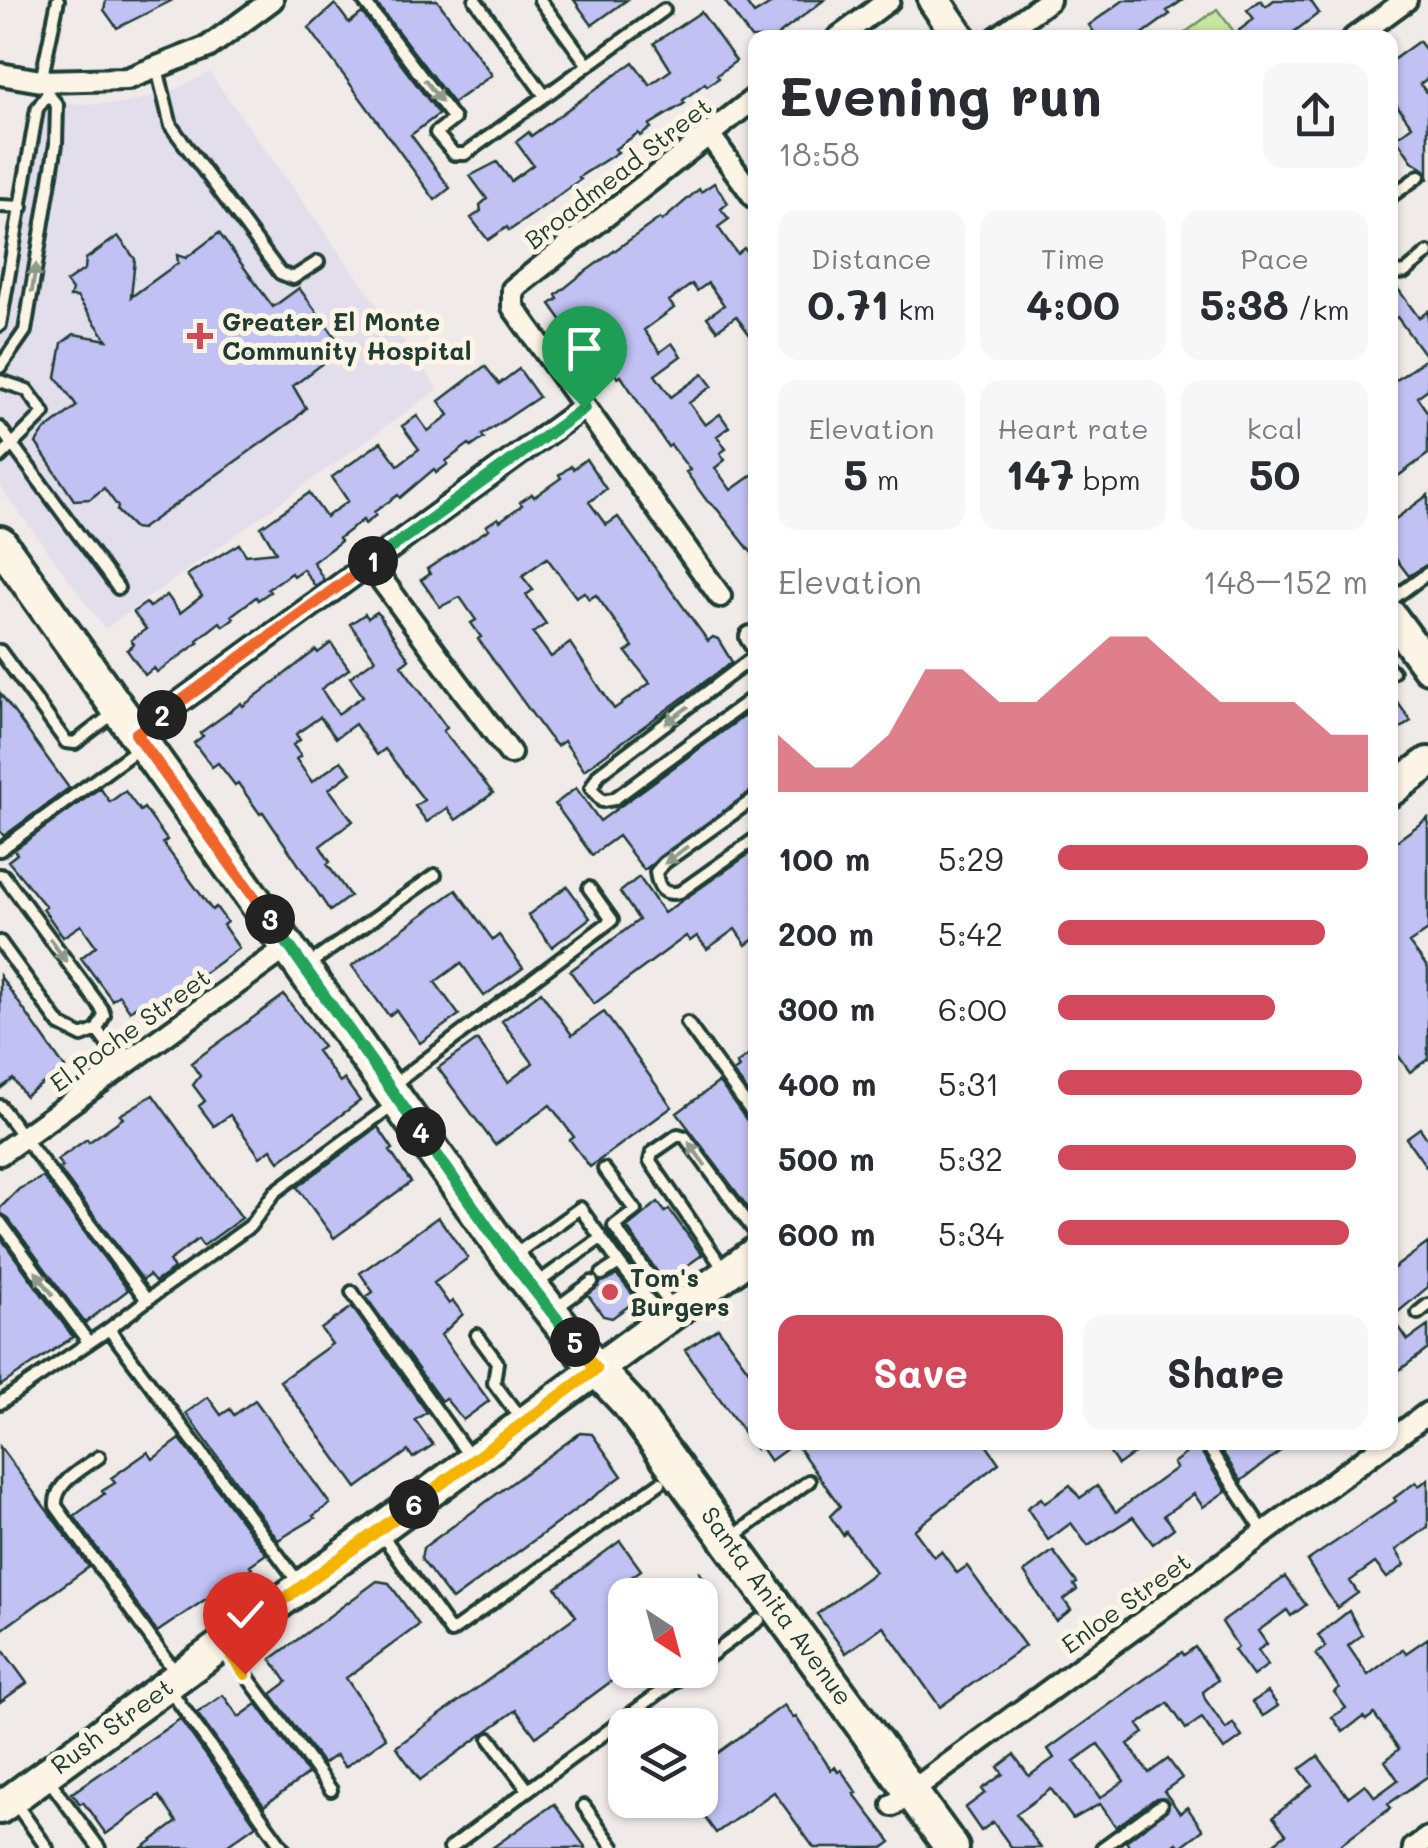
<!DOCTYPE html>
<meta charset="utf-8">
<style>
:root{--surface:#fff;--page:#f7f7f7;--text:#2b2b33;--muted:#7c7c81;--accent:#d1495b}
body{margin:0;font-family:Mali,sans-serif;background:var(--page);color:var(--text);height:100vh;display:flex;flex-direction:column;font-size:38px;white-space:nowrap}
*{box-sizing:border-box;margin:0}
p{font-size:32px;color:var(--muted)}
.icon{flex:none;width:55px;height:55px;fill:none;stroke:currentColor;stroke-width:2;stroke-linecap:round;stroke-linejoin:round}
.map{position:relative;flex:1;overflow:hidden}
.panel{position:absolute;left:748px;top:30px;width:650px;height:1420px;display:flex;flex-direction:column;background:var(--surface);border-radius:20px;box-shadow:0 2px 8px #0004}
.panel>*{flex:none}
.needle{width:65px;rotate:144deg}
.controls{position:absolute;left:608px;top:1578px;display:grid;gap:20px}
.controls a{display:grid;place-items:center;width:110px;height:110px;border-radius:20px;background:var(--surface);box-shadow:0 2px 8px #0004;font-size:50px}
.pin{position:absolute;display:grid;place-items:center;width:85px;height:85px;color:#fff;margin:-102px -42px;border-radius:50% 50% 50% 0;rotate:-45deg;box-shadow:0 0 10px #0007}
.pin .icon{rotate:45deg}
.km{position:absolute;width:50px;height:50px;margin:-25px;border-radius:50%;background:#222;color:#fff;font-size:28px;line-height:50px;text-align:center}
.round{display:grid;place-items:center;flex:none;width:105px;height:105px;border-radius:20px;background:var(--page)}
.headline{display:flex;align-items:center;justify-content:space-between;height:170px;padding:0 30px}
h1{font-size:55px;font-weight:800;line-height:75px}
.metrics{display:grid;grid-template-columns:repeat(3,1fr);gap:15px;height:170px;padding:10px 30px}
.metrics div{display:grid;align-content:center;border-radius:20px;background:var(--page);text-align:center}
.metrics b{font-size:42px;font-weight:800}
.metrics small{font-size:28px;font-weight:400}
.metrics p{font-size:28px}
.chart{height:280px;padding:20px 30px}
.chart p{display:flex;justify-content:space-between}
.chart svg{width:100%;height:180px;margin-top:10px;fill:var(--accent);opacity:.7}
.button{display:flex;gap:20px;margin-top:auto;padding:20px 30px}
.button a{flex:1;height:115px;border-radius:20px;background:var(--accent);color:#fff;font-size:40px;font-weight:800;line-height:115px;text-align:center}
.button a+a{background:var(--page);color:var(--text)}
ul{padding:0 30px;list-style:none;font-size:32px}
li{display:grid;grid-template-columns:160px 120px 1fr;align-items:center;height:75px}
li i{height:25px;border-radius:12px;background:var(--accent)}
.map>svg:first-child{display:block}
</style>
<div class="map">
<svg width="1428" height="1848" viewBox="0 0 1428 1848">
<rect width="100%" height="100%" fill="#f0ebe8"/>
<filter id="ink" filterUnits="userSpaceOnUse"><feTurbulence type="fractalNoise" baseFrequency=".01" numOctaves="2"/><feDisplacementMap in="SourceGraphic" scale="20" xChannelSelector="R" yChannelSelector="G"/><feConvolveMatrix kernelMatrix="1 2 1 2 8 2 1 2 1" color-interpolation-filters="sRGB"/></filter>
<g filter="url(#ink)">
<path fill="#e2deeb" d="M209,72L438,389L105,629L0,486V283L33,103L122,104L173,91Z"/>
<path fill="#c7e69e" stroke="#739269" stroke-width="2.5" d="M1217,9L1238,37L1178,38Z"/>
<path fill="#c1c1f3" stroke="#1f3d34" stroke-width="2.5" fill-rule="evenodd" d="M106,0H173L117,28L104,10Z
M380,0H437L492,75L453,103L376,3Z
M574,0H627L592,25Z
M724,0H744L754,14L777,0H824L774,38H751Z
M1124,0H1183L1167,11L1170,14L1137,38H1098L1089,25Z
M1260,0L1266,6L1274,0H1310L1319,13L1286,38H1229L1254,19L1247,10Z
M335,4L349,23L362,13L439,114L411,135L450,188L435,200L309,28Z
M701,12L736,61L717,75L719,78L707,86L705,83L683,100L685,103L649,125L651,128L640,136L638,133L615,149L618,152L579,177L581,179L537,211L509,231L507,227L488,240L471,218L481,211L480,205L487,199L470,176L497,162L511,181L533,165L516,142L529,132L531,136L633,62L650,85L671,70L654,43Z
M1419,41L1428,53V78L1420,84L1428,94V180L1425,170L1412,161L1396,138L1412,126L1390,96V62Z
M714,183L728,203L721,209L729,219L718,227L737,254L744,248L755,263V342L736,316L717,330L707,317L724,305L708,283L697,291L692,284L669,301L674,308L644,330L660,352L672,343L681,356L655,375L671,397L703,374L712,386L689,403L705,425L720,414L729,427L717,436L726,449L720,453L725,460L715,468L731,490L755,473V557L717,509L707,501L686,472L690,470L671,445L668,447L621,376L618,378L594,346L585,353L550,304L558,299L556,295L582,274L660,218L662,221L699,189L701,192Z
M219,233L273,307L299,288L341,345L322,358L325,362L293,386L306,408L295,419L141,529L134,528L117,511L118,507L104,488L90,499L74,500L36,443L44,431L77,406L56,377L62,343L74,334L107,340L77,297H70L72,290L66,282L85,269L86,259L118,236L135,259L131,297L178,263L177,255L186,258Z
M1393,282L1419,318L1428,311V389L1417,397L1428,413V454L1390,482V385L1427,358L1397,317L1390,322V283Z
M485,366L499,384L519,369L539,397L482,435L484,438L471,447L469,444L446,461L448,464L436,473L434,469L400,498L398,495L374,512L376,515L365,524L363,520L339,538L341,541L313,562L324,580L315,586L303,569L293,576L291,573L268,589L270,592L258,600L256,597L232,615L234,618L223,626L220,622L197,640L199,642L187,651L157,672L154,668L145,675L127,650L134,644L131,640L146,629L133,612L146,603L150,607L167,595L180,613L202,596L187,575L239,544L246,555L276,552L261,527L309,493L326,517L348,501L332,477L381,442L398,465L419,449L402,426L417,416L428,431L449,415L439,401Z
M586,459L606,489L589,502L606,525L618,517L708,641L713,637L718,639L732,662L584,770L564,741L557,746L548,736L478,639L481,637L471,623L476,620L460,597L440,607L421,580L430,574L427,569L489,529L486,526L498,518L500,521L522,505L520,502L532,494L534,497L561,478L559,475L571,466L573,469ZM547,558L576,597L584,592L589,599L596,595L633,647L626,652L650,683L614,709L570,643L551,657L533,633L546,624L526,595L533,590L522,576Z
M1428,495V564L1409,576L1390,551V523Z
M377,612L409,659L401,665L447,728L443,731L493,793L456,820L447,808L427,822L415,806L424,800L385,749L377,755L355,724L336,738L320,717L296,734L300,740L293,745L301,756L296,759L312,782L341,761L351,773L329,789L353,821L320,846L330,862L327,864L350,896L330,911L263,812L260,814L238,783L235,785L218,763L212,767L194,743L203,736L200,733L225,715L241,703L243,706L316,650L318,653L331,643L349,669L321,689L338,714L363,696L350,677L375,659L350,624L365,614L368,618Z
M1390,692L1411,721L1390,736Z
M0,693L69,788L4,836L0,831Z
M755,708V788L644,870L618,836L592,855L555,804L576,788L600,821Z
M100,788L110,802L125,791L140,811L144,808L167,840L163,843L212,910L216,907L227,922L223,925L239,948L147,1015L139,1004L130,1011L119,995L112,1000L81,958L96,946L81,925L63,937L43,909L46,907L8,861L17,854L14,850Z
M1428,818V930L1409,943L1428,968V1059L1410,1072L1390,1044V846Z
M755,850V938L746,945L735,929L707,949L697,936L690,941L686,936L594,1004L570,971L639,920L620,892L639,877L664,913Z
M567,886L590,918L552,947L528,915Z
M456,890L493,940L499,935L523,968L484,996L461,963L435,982L459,1015L420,1043L396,1010L389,1016L352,966Z
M0,976L65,1068L25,1096L13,1079L0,1089Z
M541,992L572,1035L604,1012L672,1107L590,1167L570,1140L574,1137L550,1105L495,1145L438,1068L477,1040L508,1082L533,1063L502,1021Z
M284,995L323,1047L317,1051L340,1082L344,1079L360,1101L279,1161L271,1149L260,1157L230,1115L214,1126L199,1106L205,1101L193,1085L200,1076L191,1063Z
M755,1051V1102L733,1072L739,1068L736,1064Z
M719,1082L748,1122L755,1126V1217L677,1113Z
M153,1095L242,1218L203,1246L198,1239L169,1261L174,1269L155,1282L149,1275L143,1280L59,1169L63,1167L57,1160L87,1139L89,1142L99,1135L123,1118L120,1115Z
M378,1127L393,1149L390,1151L411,1182L334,1238L297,1187Z
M1420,1128L1428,1140V1169L1406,1138Z
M43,1177L128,1290L85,1323L7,1217L0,1213V1208L19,1189Z
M658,1202L665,1212L669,1209L702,1255L664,1282L627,1227Z
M438,1217L468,1258L434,1283L449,1304L453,1301L463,1314L441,1335L489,1401L463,1420L445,1398L441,1401L366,1297L373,1292L360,1273Z
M0,1237L73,1337L0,1386Z
M1428,1243V1287L1392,1317L1408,1340L1428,1326V1349L1390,1377V1271Z
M617,1275L637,1300L612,1318L603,1316L588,1295L601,1282Z
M352,1307L427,1412L415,1420L433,1445L413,1458L408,1451L357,1488L280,1381L332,1344L321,1329Z
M718,1328L755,1379V1448L685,1350Z
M208,1397L221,1415L230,1409L234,1415L255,1400L330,1504L313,1516L315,1518L278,1540L186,1413Z
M580,1433L592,1434L622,1476L452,1600L421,1559L423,1548Z
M180,1439L266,1554L250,1565L252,1568L157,1632L74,1516L104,1494L102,1491L115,1483L111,1478L148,1452L153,1459Z
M757,1442H984L999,1463L914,1530L934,1557L941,1551L957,1573L967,1566L1025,1646L940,1707L883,1626L846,1653L817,1614L875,1572L846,1532L843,1535L830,1516L840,1506L795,1443L770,1461Z
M1102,1442H1150L1118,1465Z
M1227,1442H1292L1241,1481L1220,1448Z
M1197,1445L1226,1491L1203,1507L1194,1494L1164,1515L1174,1528L1153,1544L1133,1517L1088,1546L1071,1523L1048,1540L1027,1508L1041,1498L1045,1503L1070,1485L1080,1498L1097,1486L1116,1512L1176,1468L1173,1463Z
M0,1447L89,1567L0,1631Z
M1428,1479V1527L1396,1550L1405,1565L1387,1578L1375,1563L1350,1581L1358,1593L1337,1608L1307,1561L1396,1501L1394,1498L1416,1482L1419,1486Z
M620,1541L641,1570L622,1584L625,1589V1671L536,1737L516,1710L420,1780L396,1747L576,1616L556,1588Z
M1053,1551L1077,1583L1074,1585L1077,1590L1064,1600L1071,1610L1056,1621L1024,1572Z
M700,1573L718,1598L715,1600L718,1603L700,1617V1595H674L700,1579Z
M1285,1577L1306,1605L1291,1616L1287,1610L1258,1631L1267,1644L1258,1650L1268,1665L1253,1676L1234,1650L1238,1647L1222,1622Z
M377,1581L389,1583L419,1625L346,1678L386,1738L345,1767L336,1755L323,1764L271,1694L287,1682L271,1659Z
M1349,1611L1362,1635L1348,1646L1368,1675L1403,1649L1406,1653L1428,1638V1776L1388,1804L1391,1808L1336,1848H1267L1286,1834L1273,1817L1312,1785L1300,1769L1318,1756L1348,1797L1365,1784L1375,1797L1398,1780L1385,1761L1399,1749L1374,1714L1366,1720L1363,1717L1343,1732L1332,1717L1346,1708L1334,1692L1339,1688L1316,1654L1326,1647L1318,1635Z
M0,1646L27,1683L0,1702Z
M1195,1647L1218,1680L1203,1692L1205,1699L1226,1729L1233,1723L1242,1737L1224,1750L1202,1718L1186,1729L1168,1703L1138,1725L1144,1733L1128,1744L1149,1773L1168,1759L1182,1778L1164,1791L1180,1813L1187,1807L1203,1830L1180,1847L1177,1843L1169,1848H1130L1126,1841L1168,1809L1169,1803L1165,1798H1156L1116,1827L1100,1804L1073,1819L1051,1789L1016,1814L1041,1848H1012L993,1822L981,1831L965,1808L985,1793L982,1789L1003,1774L998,1767L1014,1755L1029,1776L1054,1758L1048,1749L1182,1652L1184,1655ZM1098,1744L1124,1781L1100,1798L1074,1761Z
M1268,1692L1278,1706L1263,1716L1252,1702Z
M223,1695L239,1717L257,1704L308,1774L264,1806L197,1713Z
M784,1705L793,1718L796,1717L831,1770L835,1767L838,1772L841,1770L857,1793L854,1794L891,1842L883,1848H814L774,1792L716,1833L692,1800H700V1766Z
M180,1719L256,1825L224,1848H142L177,1822L159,1796L106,1834L83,1802L80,1804L72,1793Z
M554,1804L586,1848H492Z"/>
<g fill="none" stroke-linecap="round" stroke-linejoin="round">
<g stroke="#1f3d34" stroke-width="18">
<path id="lane" d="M363,0L454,119L436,133L454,154H465L664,10
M475,0L545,96
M540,0L588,65
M157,68L171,126L280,273L293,278L318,262
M41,81L58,0
M1390,197L1419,176
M0,206L22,207
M1390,274L1405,272L1428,253
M0,325L37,109L48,93
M0,367L25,331L56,144L57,105L48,94
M0,381L27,390L44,413L0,457
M0,428L118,588
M1390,601L1428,573
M0,651L66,742L75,743L114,713
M755,656L599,774L591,788L602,801L614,799L755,696
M1390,669L1393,672
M755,798L664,863L656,872C658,888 663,896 680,892L755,839
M0,850L139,748
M0,875L4,876L102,1009L104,1015L97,1030L82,1036L60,1025L0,942
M305,967L435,875
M687,1023L755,1117
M97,1030L122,1065
M394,1084L612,920L589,888
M0,1106L147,1300L109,1329L299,1583
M604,1169L635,1210L614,1226L674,1310
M0,1222L89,1343
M513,1256L580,1208L619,1263L602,1274
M619,1263L662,1317
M725,1271L650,1161L652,1153L678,1135L685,1137L755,1232
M536,1284L601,1238
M352,1292L472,1460
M147,1300L250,1226L275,1192L394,1104
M556,1308L592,1282
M1418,1313L1428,1305
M477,1335L497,1362L494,1383L523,1422
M0,1403L109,1329
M1205,1442L1264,1532
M99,1457C82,1469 54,1483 56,1506L175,1672
M382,1535L451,1632L660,1483
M733,1537L809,1481
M224,1645L331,1790
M700,1663L759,1620
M170,1690L283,1848
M490,1739L528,1790
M49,1780L99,1848
M13,1800L47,1848
M584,1806L614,1848
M450,1848L690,1670
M1102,1848L1161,1805"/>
</g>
<g stroke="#1f3d34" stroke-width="28">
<path id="street" d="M838,38L889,0
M997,38L1049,0
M1354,38L1406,0
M0,74L41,81L127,79L208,47L272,0
M708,133L755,198
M369,563L510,753
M720,596L513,307V289L755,98
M751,637L755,643
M136,734L584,407
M0,1154L289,946
M1390,1441L1428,1413
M893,1805L1388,1442
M1414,1848L1428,1838"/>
</g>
<g stroke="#1f3d34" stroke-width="38">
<path id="secondary" d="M934,0L960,38
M1390,615L1428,667
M1390,791L1428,763
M0,1808L755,1253"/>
</g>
<g stroke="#1f3d34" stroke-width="40">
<path id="primary" d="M0,543L510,1259L596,1369L628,1403L952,1848"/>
</g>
<use href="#lane" stroke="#fcf5e5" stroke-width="10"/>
<use href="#street" stroke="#fcf5e5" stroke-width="20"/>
<use href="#secondary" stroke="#fcf5e5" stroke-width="30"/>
<use href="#primary" stroke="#fcf5e5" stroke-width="32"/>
</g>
<defs><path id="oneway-solid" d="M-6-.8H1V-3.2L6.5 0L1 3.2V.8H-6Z" transform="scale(2.5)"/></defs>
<g fill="#8e998c">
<use href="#oneway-solid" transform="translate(433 91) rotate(53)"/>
<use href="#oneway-solid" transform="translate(34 278) rotate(-81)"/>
<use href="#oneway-solid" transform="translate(677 715) rotate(143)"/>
<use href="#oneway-solid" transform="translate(676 855) rotate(143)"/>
<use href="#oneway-solid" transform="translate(58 950) rotate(54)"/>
<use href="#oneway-solid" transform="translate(697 1154) rotate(-126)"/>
<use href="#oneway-solid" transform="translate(44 1283) rotate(-127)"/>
</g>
</g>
<g fill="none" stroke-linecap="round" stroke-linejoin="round" filter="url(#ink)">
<g stroke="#fff" stroke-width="20">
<path id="split-1" d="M373,561L584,408"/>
</g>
<g stroke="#fff" stroke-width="20">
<path id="split-2" d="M162,715L373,561"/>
</g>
<g stroke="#fff" stroke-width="20">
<path id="split-3" d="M162,715L136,734L270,919"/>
</g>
<g stroke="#fff" stroke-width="20">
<path id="split-4" d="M270,919L421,1132"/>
</g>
<g stroke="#fff" stroke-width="20">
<path id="split-5" d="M421,1132L510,1259L575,1342"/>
</g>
<g stroke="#fff" stroke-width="20">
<path id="split-6" d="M414,1504L596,1369L575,1342"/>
</g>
<g stroke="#fff" stroke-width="20">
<path id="split-7" d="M245,1674L223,1644L414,1504"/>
</g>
<use href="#split-1" stroke="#22a559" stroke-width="12"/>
<use href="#split-2" stroke="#f0652b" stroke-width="12"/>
<use href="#split-3" stroke="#f0652b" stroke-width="12"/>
<use href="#split-4" stroke="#22a559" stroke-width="12"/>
<use href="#split-5" stroke="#22a559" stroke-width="12"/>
<use href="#split-6" stroke="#f5b400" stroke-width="12"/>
<use href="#split-7" stroke="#f5b400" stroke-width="12"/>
</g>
<g fill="#d1495b" stroke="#fcf5e5" stroke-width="4">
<path d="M195 321h10v10h10v10h-10v10h-10v-10h-10v-10h10z"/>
<circle cx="610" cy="1292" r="10"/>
</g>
<g text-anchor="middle" stroke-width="10" stroke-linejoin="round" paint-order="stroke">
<g font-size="25" fill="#1f3d34" stroke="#fcf5e5">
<text transform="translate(618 173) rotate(-38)" y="9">Broadmead Street</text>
<text transform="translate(130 1030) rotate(-36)" y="9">El Poche Street</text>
<text transform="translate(1126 1603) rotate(-36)" y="9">Enloe Street</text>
<text transform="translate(777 1606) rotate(54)" y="9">Santa Anita Avenue</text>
<text transform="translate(112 1726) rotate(-36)" y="9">Rush Street</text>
</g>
<g font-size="25" font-weight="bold" fill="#1f3d34" stroke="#fcf5e5" text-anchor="start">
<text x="222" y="331">Greater El Monte<tspan x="222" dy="29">Community Hospital</tspan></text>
<text x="630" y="1287">Tom's<tspan x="630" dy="29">Burgers</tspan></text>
</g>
</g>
</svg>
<div class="controls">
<a><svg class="needle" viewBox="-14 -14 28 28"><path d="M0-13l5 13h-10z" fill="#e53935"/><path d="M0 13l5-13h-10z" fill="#7c7c81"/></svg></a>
<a><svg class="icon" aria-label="layers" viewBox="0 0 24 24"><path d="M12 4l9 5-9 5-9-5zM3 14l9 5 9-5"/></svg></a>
</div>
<div class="pin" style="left:584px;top:408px;background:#1e9e55"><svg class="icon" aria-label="arrive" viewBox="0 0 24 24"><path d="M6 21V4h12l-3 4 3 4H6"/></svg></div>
<div class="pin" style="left:245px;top:1674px;background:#d93025"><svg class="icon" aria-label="check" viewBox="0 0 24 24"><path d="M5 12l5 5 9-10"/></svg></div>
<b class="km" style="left:373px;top:561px">1</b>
<b class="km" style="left:162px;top:715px">2</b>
<b class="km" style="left:270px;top:919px">3</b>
<b class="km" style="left:421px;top:1132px">4</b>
<b class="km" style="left:575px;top:1342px">5</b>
<b class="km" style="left:414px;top:1504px">6</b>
<section class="panel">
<div class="headline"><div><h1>Evening run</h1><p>18:58</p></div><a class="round"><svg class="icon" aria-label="share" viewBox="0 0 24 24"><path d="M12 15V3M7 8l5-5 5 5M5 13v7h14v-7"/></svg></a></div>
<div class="metrics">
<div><p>Distance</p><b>0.71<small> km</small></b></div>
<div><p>Time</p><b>4:00</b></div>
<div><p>Pace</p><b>5:38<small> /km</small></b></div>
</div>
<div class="metrics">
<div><p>Elevation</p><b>5<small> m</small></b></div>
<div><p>Heart rate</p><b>147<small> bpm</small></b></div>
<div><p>kcal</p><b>50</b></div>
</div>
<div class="chart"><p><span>Elevation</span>148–152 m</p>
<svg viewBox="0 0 160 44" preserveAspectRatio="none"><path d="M0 44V30L10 38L20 38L30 30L40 14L50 14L60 22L70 22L80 14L90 6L100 6L110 14L120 22L130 22L140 22L150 30L160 30V44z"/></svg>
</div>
<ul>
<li><b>100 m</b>5:29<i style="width:100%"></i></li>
<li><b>200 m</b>5:42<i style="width:86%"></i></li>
<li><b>300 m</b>6:00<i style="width:70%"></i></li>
<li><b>400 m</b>5:31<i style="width:98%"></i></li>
<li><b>500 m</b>5:32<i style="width:96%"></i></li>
<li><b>600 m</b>5:34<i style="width:94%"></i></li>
</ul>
<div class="button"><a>Save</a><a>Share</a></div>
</section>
</div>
